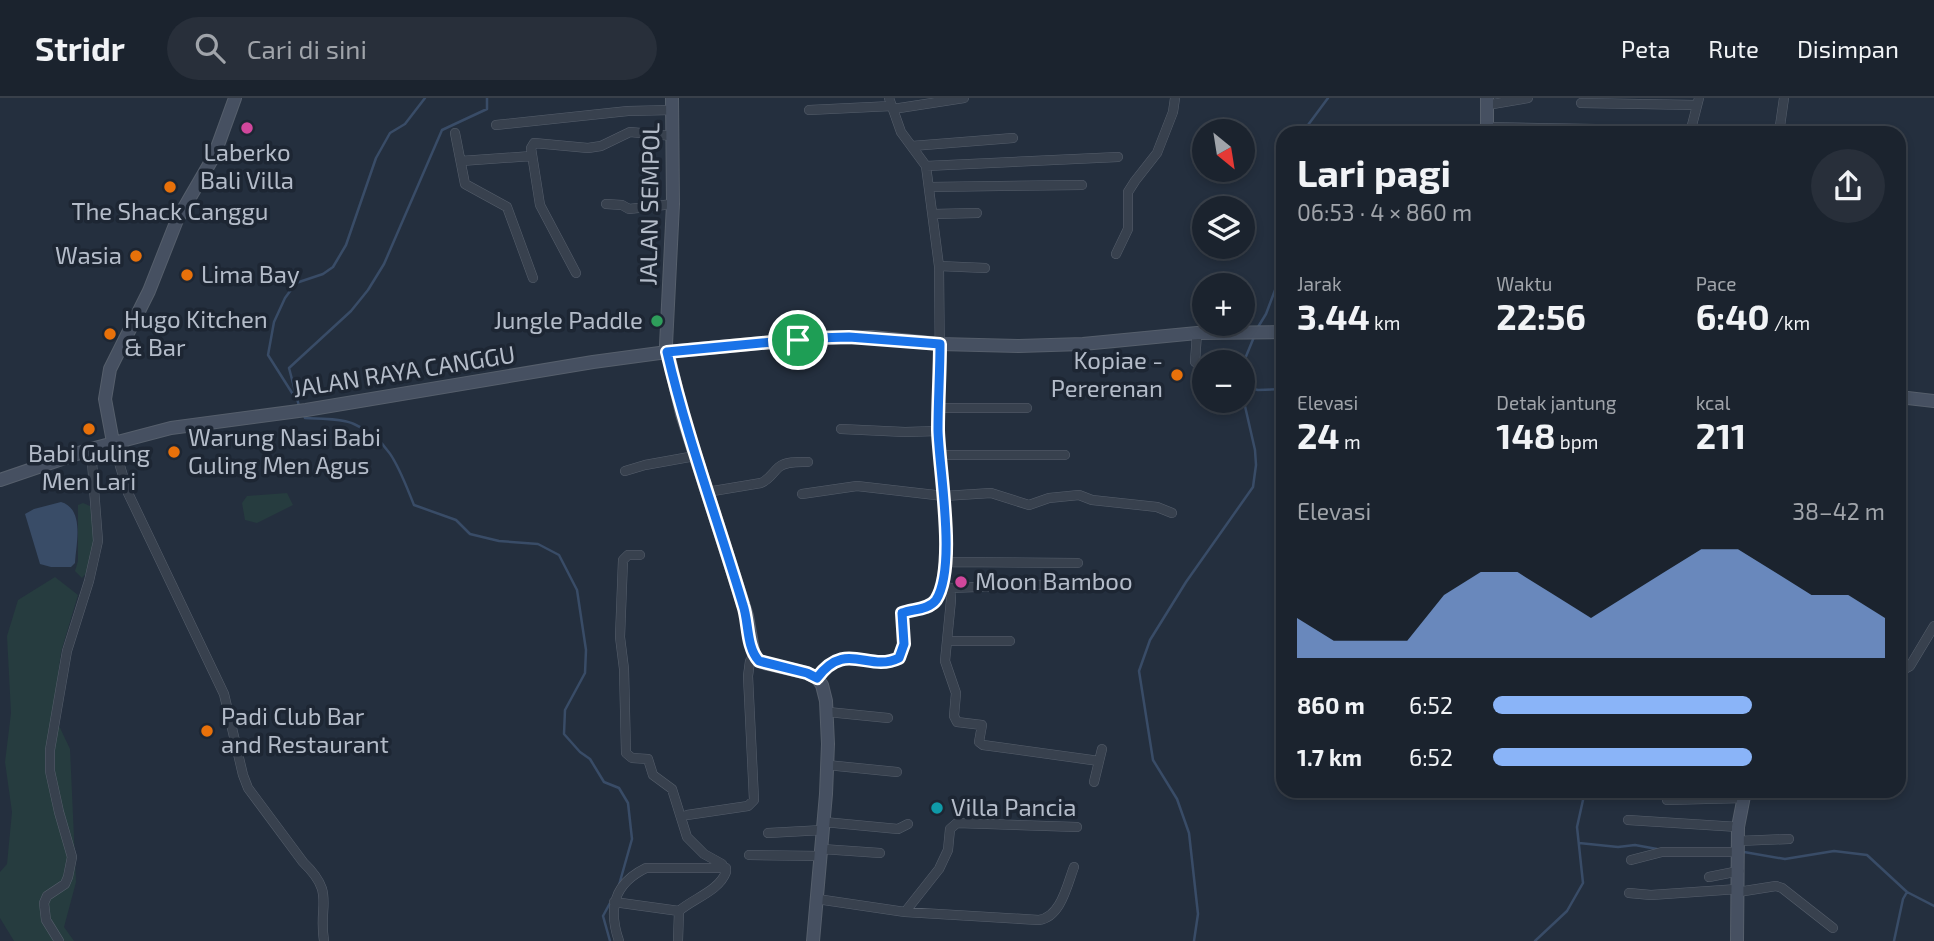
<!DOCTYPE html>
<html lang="id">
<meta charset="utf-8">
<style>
:root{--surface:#1b232e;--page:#282f3a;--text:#f1f3f6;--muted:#a0a4aa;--line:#39404a;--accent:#8ab4f8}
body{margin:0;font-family:"Exo 2",sans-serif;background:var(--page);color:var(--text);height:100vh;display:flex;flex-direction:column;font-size:26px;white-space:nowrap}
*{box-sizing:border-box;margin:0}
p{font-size:23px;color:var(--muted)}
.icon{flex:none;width:38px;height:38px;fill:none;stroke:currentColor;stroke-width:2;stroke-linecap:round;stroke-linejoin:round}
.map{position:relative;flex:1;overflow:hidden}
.panel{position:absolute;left:1276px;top:28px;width:630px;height:672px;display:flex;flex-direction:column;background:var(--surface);border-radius:21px;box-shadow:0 4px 10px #0003,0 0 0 2px var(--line)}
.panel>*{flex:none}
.needle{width:46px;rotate:150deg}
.tools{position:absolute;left:1192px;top:21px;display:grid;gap:14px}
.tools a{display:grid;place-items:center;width:63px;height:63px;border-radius:50%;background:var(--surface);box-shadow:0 4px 10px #0003,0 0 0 2px var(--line);font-size:35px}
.pin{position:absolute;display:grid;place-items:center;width:60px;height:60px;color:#fff;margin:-30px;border:4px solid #fff;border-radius:50%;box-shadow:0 2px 7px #0007}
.round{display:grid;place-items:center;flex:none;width:74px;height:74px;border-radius:37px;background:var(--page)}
.overview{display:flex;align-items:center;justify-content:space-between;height:119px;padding:0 21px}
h1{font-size:38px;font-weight:700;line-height:52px}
.stats{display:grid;grid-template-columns:repeat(3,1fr);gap:10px;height:119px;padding:7px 21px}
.stats div{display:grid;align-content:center}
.stats b{font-size:35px;font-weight:700}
.stats small{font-size:19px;font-weight:400}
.stats p{font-size:19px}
.chart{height:196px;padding:14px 21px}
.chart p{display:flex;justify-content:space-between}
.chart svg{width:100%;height:126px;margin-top:7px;fill:var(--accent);opacity:.7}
ul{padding:0 21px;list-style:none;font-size:23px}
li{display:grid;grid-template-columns:112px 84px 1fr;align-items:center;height:52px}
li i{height:18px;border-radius:9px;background:var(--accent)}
header{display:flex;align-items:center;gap:42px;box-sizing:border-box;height:98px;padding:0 35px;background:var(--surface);border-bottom:2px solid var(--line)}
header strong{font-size:33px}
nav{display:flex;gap:38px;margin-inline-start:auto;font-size:24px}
.search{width:490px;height:63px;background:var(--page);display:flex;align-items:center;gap:18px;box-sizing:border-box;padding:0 24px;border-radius:38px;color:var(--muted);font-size:26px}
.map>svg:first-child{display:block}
</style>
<header>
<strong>Stridr</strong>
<div class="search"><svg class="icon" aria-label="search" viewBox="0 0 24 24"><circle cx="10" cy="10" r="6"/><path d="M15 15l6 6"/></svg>Cari di sini</div>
<nav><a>Peta</a><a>Rute</a><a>Disimpan</a></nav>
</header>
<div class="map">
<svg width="1934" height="843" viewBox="0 0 1934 843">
<rect width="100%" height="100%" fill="#242f3e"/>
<path fill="#263c3f" d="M287,395L293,407L257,425L245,422L242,405L247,398Z
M83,405L90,408C94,430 100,463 82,480L75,473L78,463V407Z
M55,479L78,497L61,554L53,615L70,651L76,784L64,829L74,843H14L0,820V774L7,766L12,714L5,664L11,615L7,538L18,502Z"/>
<path fill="#394c67" d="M61,404C85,411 76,446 75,465L71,469H51L40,466L25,416L34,411Z"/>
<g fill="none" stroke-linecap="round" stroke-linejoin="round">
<path stroke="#394c67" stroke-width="2.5" d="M1306,35L1308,27L1328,0
M1258,229L1266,216L1283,171
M1242,268L1254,239
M1242,288L1258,292L1283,291
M294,298L268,257L274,224L285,200L296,185L323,176L333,169L346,147L376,60L390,35L405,26L425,0
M299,308L289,270L351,213L368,192L384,166L442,32L487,11V0
M304,317L305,320C320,321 341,320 354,326C391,342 400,373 414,407L456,422L470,436L499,443L538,446L559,457L577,492L586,552L585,575L565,612L564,636L580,654L590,661L604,684L619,690L628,705L632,741L619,787
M1579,745L1618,749L1635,747L1657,751
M1744,754L1785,761L1834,753L1867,757L1907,794L1934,808
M610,843L603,818L610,805
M1194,843L1198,816L1189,735L1177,701L1153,662L1139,573L1150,542L1186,484L1253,389L1256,367L1255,352L1242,295
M1535,843L1567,813L1583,785L1577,729L1585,693
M1894,843L1903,801L1907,794"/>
<g stroke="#565f6c" stroke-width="10">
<path id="street" d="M1581,5L1697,7
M1487,7L1528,0
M893,11L964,0
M809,12L892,8
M496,27L628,13L672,12
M1487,29L1596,31
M455,35L465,86L507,109L533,180
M1690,35L1699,0
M1779,35L1784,0
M912,48L1013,40
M461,63L532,58
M926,68L1118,59
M929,89L1082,87
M606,106L622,107L629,111L673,106
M933,116L977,115
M1116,156L1128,131V94L1135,83L1157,55L1173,14L1175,0
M939,168L985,170
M576,175L540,107L531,50L534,45L588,50L601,48L630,34L673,38
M1195,264L1197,235
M939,310H1027
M841,331L905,334L938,333
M113,344L128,395L224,596L243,677L248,690L303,764C336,796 318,805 324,843
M940,357H1065
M625,373L645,367L695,358
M707,394L761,385C770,381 772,375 779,369C786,363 800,364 808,364
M802,396L857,388L944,398L991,395L1029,407L1049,400L1079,397L1092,402L1157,409L1172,415
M640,457H628L623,462L620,539L624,571L626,655L632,660L648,661L653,677L672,691L687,739L704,756L722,766L726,774C719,793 694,800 679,813L678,843
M945,464L1078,465
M942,487L950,490L951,502L945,563L956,595L954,618L957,624L982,627L979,644L983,647L1099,663
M950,490L1090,485
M947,543H1010
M1899,574L1910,568L1934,528
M817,580C847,541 868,575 899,560L904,546L902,515L932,506L942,487L946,439L938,333L940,278L939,168L926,68L901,34L889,0
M828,614L888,620
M827,667L897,674
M1094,684L1102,651
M1667,702L1744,700
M687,717L748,708L754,702L748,578L750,563L754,558
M1628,722L1738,729
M824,724L898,731L908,726
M768,735L823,732
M1738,743L1789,741
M822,751L880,755
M749,757L821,758
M1631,762L1662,754H1738
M1709,779L1739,773
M1738,794L1776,788L1782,790L1833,830
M1629,795L1651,797L1738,791
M817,801L905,814L1039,822C1061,819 1067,787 1074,769
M614,804L679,813
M905,814L939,771L948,752L950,731L957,725L1077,729
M59,843L46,822L44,805L47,798L65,786L68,779L72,759L59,714L50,673V652L67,553L89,483L98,443L91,351
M619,843C608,811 613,786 646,770H726"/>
</g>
<g stroke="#565f6c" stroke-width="14">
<path id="secondary" d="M672,0L673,106L666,247L682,316L747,518L754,558L759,563L768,566L807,575L817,580L822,587L826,603L828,646L826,696L813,843
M1487,0V35
M1899,299L1934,303
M113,344L105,301L110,271L149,193L177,122L214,58L235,0
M0,382L91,351L171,330L306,312L593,264L667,254L815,240L872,239L940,246L1019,248L1083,246L1197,235L1283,234
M1737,843L1738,729L1745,693"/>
</g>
<use href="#street" stroke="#38414e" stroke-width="9"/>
<use href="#secondary" stroke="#465061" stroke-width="12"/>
</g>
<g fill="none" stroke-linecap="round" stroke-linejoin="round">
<g stroke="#fff" stroke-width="14">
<path id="route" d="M849,239L940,246C940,274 938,303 938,332C939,372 957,469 936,502C929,512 912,511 902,515L904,546L899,560C868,575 846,541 817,580L807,575L759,563C746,549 749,524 743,507C718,423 687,340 667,254L815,240Z"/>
</g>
<use href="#route" stroke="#1a73e8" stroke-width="9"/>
</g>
<g fill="#d1479c" stroke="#1d2633" stroke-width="2.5">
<circle cx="247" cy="30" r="7"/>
<circle cx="961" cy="484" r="7"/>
</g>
<g fill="#e8710a" stroke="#1d2633" stroke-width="2.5">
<circle cx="170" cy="89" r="7"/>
<circle cx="136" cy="158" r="7"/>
<circle cx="187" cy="177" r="7"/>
<circle cx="110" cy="236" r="7"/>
<circle cx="1177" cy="277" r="7"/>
<circle cx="89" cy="331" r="7"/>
<circle cx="174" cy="354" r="7"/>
<circle cx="207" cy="633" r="7"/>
</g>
<circle fill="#2e9e5b" stroke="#1d2633" stroke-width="2.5" cx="657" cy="223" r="7"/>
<circle fill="#0f9aa8" stroke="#1d2633" stroke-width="2.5" cx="937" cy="710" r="7"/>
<g text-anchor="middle" stroke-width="7" stroke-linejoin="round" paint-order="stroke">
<g font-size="24" fill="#b4bcc9" stroke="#1d2633" text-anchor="start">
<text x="247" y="63" text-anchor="middle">Laberko<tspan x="247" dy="28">Bali Villa</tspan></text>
<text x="170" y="122" text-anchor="middle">The Shack Canggu</text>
<text x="122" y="166" text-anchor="end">Wasia</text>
<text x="201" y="185">Lima Bay</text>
<text x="124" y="230">Hugo Kitchen<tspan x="124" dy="28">&amp; Bar</tspan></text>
<text x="643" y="231" text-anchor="end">Jungle Paddle</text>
<text x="1163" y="271" text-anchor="end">Kopiae -<tspan x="1163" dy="28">Pererenan</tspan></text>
<text x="188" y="348">Warung Nasi Babi<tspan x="188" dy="28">Guling Men Agus</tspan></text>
<text x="89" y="364" text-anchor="middle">Babi Guling<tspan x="89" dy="28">Men Lari</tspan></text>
<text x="975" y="492">Moon Bamboo</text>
<text x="221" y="627">Padi Club Bar<tspan x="221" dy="28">and Restaurant</tspan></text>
<text x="951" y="718">Villa Pancia</text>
</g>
<g font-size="24" fill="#b4bcc9" stroke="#1d2633">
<text transform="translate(650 106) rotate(-89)" y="8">JALAN SEMPOL</text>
<text transform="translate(404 274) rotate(-9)" y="8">JALAN RAYA CANGGU</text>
</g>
</g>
</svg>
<div class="tools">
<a><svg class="needle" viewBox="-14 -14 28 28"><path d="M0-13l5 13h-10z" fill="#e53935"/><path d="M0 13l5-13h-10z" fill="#a0a4aa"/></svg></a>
<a><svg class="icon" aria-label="layers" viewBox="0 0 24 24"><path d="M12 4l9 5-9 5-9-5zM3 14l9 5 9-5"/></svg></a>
<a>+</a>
<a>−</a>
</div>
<div class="pin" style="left:798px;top:242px;background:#1e9e55"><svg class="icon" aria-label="arrive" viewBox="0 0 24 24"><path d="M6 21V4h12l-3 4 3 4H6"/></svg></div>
<section class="panel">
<div class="overview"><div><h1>Lari pagi</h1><p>06:53 · 4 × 860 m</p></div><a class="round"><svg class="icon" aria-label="share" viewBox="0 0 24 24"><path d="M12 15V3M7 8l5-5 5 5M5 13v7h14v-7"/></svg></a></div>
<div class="stats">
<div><p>Jarak</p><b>3.44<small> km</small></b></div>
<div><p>Waktu</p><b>22:56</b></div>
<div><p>Pace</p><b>6:40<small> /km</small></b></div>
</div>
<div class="stats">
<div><p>Elevasi</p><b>24<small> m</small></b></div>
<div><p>Detak jantung</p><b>148<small> bpm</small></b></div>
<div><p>kcal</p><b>211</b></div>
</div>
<div class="chart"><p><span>Elevasi</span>38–42 m</p>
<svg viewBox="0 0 160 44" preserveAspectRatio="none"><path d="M0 44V30L10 38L20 38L30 38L40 22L50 14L60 14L70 22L80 30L90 22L100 14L110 6L120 6L130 14L140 22L150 22L160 30V44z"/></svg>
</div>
<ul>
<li><b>860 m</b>6:52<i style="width:66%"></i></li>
<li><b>1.7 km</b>6:52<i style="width:66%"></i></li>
</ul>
</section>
</div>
